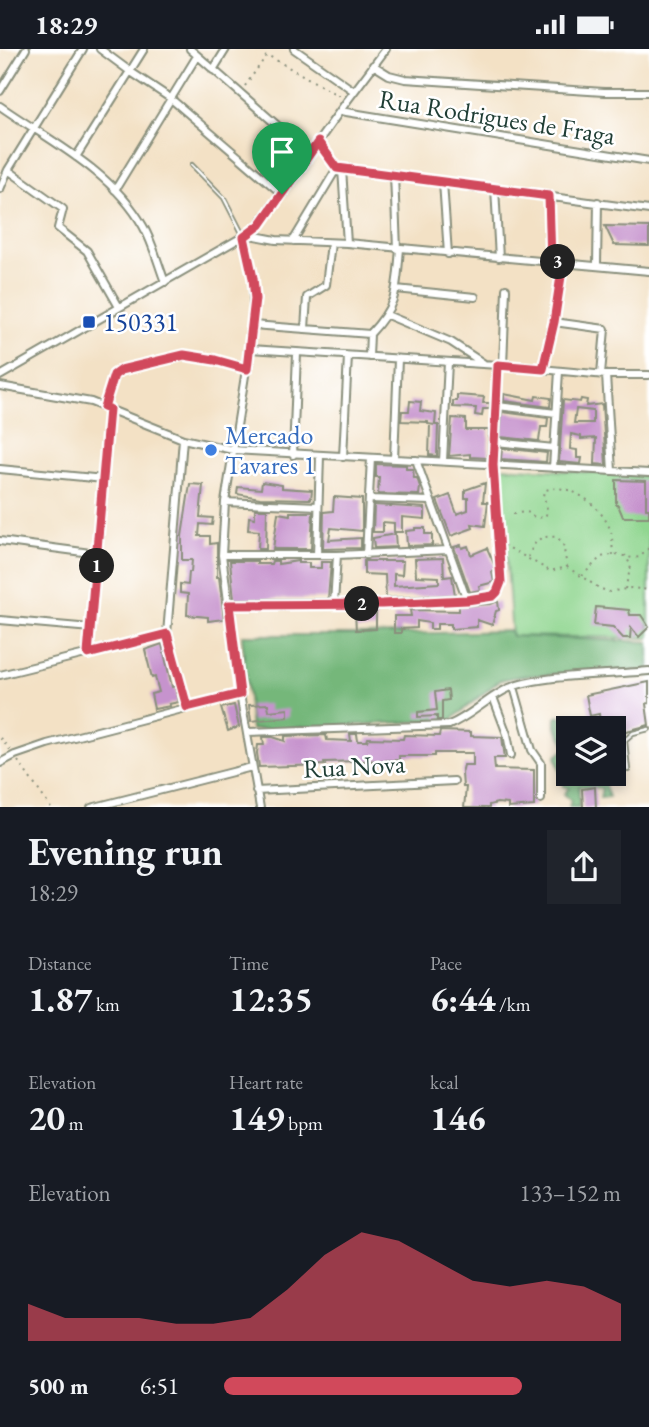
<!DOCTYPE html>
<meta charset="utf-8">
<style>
:root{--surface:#171b24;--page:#20242c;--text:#f1f3f6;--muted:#9ea1a6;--accent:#d1495b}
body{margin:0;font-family:"EB Garamond",serif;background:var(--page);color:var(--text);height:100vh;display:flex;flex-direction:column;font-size:26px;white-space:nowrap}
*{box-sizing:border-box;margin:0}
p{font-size:23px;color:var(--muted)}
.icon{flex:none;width:38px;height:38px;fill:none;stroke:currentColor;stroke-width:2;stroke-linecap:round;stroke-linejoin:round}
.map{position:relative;height:758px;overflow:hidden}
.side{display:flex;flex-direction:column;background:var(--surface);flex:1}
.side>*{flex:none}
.buttons{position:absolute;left:556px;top:667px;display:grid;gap:14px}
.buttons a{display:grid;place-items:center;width:70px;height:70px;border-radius:0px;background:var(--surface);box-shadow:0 4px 10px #0003;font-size:35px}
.pin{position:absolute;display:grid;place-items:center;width:60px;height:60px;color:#fff;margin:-72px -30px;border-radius:50% 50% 50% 0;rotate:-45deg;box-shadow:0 0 7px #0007}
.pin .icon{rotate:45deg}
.km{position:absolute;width:35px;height:35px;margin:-18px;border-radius:50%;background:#222;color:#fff;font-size:19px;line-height:35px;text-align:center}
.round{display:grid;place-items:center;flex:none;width:74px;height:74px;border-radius:0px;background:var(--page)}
.overview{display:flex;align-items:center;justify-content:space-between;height:119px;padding:0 28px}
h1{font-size:38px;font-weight:700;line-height:52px}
.stats{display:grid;grid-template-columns:repeat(3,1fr);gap:10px;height:119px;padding:7px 28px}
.stats div{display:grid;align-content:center}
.stats b{font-size:35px;font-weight:700}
.stats small{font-size:19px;font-weight:400}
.stats p{font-size:19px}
.chart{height:196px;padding:14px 28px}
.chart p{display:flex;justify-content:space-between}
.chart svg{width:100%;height:126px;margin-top:7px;fill:var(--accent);opacity:.7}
ul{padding:0 28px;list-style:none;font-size:23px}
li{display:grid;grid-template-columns:112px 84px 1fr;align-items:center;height:52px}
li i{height:18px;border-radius:9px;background:var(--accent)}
.status{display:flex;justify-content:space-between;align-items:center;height:49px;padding:0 35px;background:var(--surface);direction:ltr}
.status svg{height:19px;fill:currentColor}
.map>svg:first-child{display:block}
</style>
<div class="status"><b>18:29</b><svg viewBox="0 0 49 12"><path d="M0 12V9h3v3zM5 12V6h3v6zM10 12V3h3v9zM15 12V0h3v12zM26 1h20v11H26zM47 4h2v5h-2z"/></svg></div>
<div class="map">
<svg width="649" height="759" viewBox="0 0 649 759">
<rect width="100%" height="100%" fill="#fff"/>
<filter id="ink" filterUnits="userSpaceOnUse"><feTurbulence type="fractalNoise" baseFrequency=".0143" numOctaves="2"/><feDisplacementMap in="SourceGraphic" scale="14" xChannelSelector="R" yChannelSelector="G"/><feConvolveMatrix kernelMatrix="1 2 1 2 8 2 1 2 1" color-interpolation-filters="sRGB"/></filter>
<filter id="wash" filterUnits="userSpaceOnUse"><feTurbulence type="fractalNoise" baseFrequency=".00686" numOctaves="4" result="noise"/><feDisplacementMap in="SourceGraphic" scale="28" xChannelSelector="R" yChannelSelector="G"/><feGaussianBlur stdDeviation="1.57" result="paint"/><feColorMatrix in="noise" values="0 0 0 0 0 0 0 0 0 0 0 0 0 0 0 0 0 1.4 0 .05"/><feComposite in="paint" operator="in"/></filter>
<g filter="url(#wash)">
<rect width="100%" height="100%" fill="#f3e1c5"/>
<path fill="#90d690" stroke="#588a62" stroke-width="2" d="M500,418L649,427V589L512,587Z"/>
<path fill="#74b77a" stroke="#4a7a57" stroke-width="2" d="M510,582L512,587L649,593V621L521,627L500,631L451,671L251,681L242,586H364Z
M559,667L562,670L572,667L574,679L600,673L601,679H569V724L601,725L609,748L600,749L602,739L579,737V758H569L571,751L564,745L569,739L563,737L565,730L561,726L556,707L568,699L556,678V669Z"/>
<g id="blocks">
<path fill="#c693cd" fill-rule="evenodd" d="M605,177L649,178V197L614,196Z
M504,345L535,351L536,347L551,349L550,358L504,352Z
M457,346L484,348L483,354H490V360H483L482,367L475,366L476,359L453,358V352H457Z
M581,350L587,351L586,357L602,355L606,416L595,415L596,389L581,390V387L571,385L570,400L577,401V409H582L581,415L559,413L563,351L580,353ZM576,360L593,362V374H574Z
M410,352L421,353L420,362L436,364L435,376H438L437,407L429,406L430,376H435L428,375V373L401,372L402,362H409Z
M502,363L548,369L547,378H541L539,392L500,388Z
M452,369L466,370V381H489L488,409L470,408V405L449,407Z
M502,399L547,404L546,413L501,410Z
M376,415L406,416V420H413L414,429H417L420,438L419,446L378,445L379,428H376Z
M616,431L646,432V460H649V468H623L618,456H616Z
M262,433L282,436V439L312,441L311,450L260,449L237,445L238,438L261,440Z
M485,434L483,453H488L485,477L472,475L473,479L451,487L437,451L450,446L457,465L468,461V449H465V441Z
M190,435L203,436L200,468L213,469L212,476L200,475L199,487H210V495L217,494V528H219L224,570L208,572V568L187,566L188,545L180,544V535L188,536L189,523H191L192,511H182V487Z
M334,448L362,450V482L331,479L329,491L361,489V499L323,500L324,463L333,462Z
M374,456L425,459V470L402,468V483H394V474L383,473V483H373Z
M255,460H267L266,500H258L259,482L248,481L249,468L255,469Z
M290,463H313L311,500H273L278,464L290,466Z
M415,479H425V485H432V496L407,497L406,482L415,481Z
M395,485L396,498L374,499L373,489Z
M461,496L462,499L468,497L471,506L487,499L495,517V522L492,523L494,533L479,537L480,541L470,543L454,498Z
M443,509L444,528L452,527L455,546L386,549L385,526L364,525V512H403L402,526L394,525V537L439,534V528L416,527L415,510Z
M230,512H257V515H271L272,512H278V515L298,512V514H309V519H321V513H331L328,550H234Z
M498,552L499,561L496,562L492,576L477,571V578L451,580V575H437V580H430V574L417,572V579L401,580V584H394V567H411L410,561L459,562V557L491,555Z
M596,558L629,561L630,566H641L649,578L639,588L631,578L630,589H623L613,578L594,576Z
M360,563H376V580L356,581L355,564Z
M162,595L172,638L175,637L179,653L169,655L170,657L154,660L151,645L159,643L155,628L152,629L145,601Z
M649,633V654L646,655L649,676L619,684L623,721L614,722V679H601L599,665L590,667L586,646Z
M448,641L449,651L442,652V671H437V667L418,668V663L437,661L435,643Z
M268,655L269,662L288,660V668L251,672L249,656Z
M234,656L239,678L228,682L221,659Z
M440,682L471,683V687L502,688L505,709H494L495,720L534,721V757L508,759V755L497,754L489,756V759H464L466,738H463L462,724L464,716H473V704H435V707H399V711L324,713L325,716L259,718L257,704L258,696H264L263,688H273L285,692V687L326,686L327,691L351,692L350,685H357L358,692H367L368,689L403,690L404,686L439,687Z
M595,738L596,759H583L582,740Z"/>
</g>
</g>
<g filter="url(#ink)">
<use href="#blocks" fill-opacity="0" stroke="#898f7c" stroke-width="2"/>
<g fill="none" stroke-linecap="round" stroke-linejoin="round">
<g stroke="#898f7c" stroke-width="6">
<path id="lane" d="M318,93L337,119
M192,116L224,149L243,186
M628,721L625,691L633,684L649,680"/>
</g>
<g stroke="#898f7c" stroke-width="10">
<path id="street" d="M83,0L8,121L63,160L58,179L87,202L119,258
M100,0L131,23L170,49L282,145
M190,0L310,105
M294,0L354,42
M373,16L389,26L405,30L604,43H649
M213,21L226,0
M0,42L26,0
M0,57C50,92 112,122 143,177C153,194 158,215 165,233
M340,62L649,112
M76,108L144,0
M342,120L347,194
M394,125L397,200
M443,133L448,205
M495,139L499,209
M0,140L8,121
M115,141L197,7
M549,147L551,212
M250,186L276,191L347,194L649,222
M244,188L253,229V276L225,453L222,506L240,645L260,759
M293,192L337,119L649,161
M597,216L598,153
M396,240L475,248
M387,266L451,293L483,314
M554,273L605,280L601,325
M253,276L370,285
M305,280L307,248L326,236L331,194
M370,285C399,254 396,240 400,200
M250,300L498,316L606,326H649
M369,308L370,285
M503,317L506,240
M543,320L554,273L563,214
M606,326L612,422
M0,327L256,180L347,52L386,0
M0,337L91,353L183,390L233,401L649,424
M498,357L556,364
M105,358L114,326L121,321L184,306L215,311L247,320
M183,390L167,585L187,658
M496,393L554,399
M293,406L297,304
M343,408L348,307
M394,410L398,310
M416,411L467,551
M443,412L448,313
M553,419L559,322
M0,420L104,430
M369,450L430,452
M225,453L318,457
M0,492L98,505
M222,506H337L448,501
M317,506L320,407
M366,506L371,409
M334,555L337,506
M229,556L382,555L467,551L493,547L499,539L501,528L493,416L498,316
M0,571L91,579
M88,605L109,360
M0,626L167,585
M514,638L532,701L541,714V750
M493,648L507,685L511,706
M247,683L449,676C471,667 487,649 509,639C543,625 611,626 649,622
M0,714L15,706L47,695L240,645
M256,742L454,732
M91,759L252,718"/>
</g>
<path stroke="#898f7c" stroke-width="2" stroke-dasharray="2 5" stroke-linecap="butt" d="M245,37L267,6L341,48
M513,465C514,465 523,463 525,463C535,464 527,466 536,468C553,472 546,453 543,447L544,442C569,430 604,459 611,483C613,489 612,499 613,506
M504,496L550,522L567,518L599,539L609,543L631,539L649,541
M528,508C535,492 538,486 557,488L563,495L567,518
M582,527L601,508L616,505L632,509L640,508L649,499
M625,540L631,517L625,506
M0,689L11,702
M18,712L51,759"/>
<use href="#lane" stroke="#fff" stroke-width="2.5"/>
<use href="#street" stroke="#fff" stroke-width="6"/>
</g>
</g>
<g fill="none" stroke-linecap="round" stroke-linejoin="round" filter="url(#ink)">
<g stroke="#fff" stroke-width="14">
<path id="route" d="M318,93L337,119L549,147L551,212L563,214L554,273L543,320L498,316L493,416L501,533L497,543L493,547L467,551L382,555L229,556L240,645L187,658L167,585L88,605L109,360L104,358L114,326L121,321L184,306L215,311L247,320L255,250L253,229L244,188L260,176Z"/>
</g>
<use href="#route" stroke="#d1495b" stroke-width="9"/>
</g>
<rect fill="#1a4fb4" stroke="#fff" stroke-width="2.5" x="82" y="266" width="14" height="14" rx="3.5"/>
<circle fill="#3f7fe0" stroke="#fff" stroke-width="2.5" cx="211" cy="401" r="7"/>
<g text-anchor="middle" stroke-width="5" stroke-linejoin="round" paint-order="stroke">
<g font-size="26" fill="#1f3d34" stroke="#fff">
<text transform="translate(497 68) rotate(9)" y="9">Rua Rodrigues de Fraga</text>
<text transform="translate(354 717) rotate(-3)" y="9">Rua Nova</text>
</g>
<g font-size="26" fill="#164399" stroke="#fff" text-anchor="start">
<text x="103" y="282">150331</text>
</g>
<g font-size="26" fill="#366cbe" stroke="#fff" text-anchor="start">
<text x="225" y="395">Mercado<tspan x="225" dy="30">Tavares 1</tspan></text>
</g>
</g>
</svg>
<div class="buttons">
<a><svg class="icon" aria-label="layers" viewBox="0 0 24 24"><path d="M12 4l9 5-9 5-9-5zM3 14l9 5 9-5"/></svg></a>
</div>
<div class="pin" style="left:282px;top:145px;background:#1e9e55"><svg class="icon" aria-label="arrive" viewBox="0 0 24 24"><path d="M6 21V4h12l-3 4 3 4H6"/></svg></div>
<b class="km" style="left:97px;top:517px">1</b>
<b class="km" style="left:362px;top:555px">2</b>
<b class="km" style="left:558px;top:213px">3</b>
</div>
<section class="side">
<div class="overview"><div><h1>Evening run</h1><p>18:29</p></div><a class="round"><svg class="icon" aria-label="share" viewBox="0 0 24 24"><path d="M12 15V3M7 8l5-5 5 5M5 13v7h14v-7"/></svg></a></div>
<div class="stats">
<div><p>Distance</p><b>1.87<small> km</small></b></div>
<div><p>Time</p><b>12:35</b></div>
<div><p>Pace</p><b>6:44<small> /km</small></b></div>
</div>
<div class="stats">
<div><p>Elevation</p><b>20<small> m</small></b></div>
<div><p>Heart rate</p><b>149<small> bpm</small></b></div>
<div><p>kcal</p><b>146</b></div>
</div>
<div class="chart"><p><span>Elevation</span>133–152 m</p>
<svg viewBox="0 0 160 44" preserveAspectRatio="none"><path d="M0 44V31L10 36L20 36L30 36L40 38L50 38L60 36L70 26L80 14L90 6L100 9L110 16L120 23L130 25L140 23L150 25L160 31V44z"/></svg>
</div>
<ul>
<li><b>500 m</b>6:51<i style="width:75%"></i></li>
</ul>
</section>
